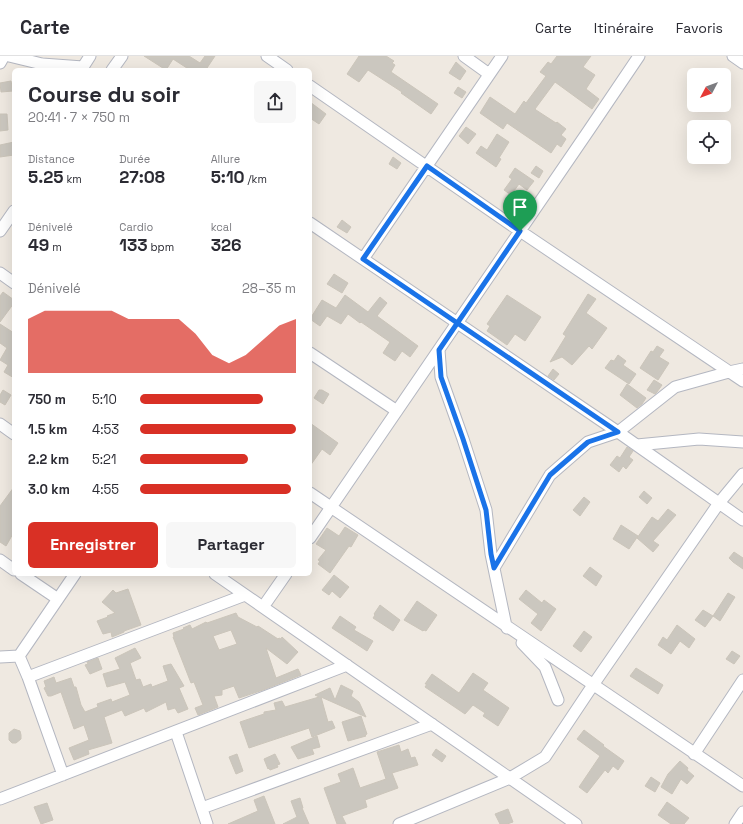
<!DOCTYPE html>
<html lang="fr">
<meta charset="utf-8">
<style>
:root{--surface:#fff;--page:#f7f7f7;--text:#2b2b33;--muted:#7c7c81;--line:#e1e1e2;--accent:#d93025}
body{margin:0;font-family:"Space Grotesk",sans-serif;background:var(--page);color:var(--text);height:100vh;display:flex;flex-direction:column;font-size:15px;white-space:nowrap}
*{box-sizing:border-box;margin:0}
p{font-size:13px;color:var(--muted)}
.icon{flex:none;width:22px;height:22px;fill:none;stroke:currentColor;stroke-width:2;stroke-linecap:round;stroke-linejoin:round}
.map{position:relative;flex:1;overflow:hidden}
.drawer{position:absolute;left:12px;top:12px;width:300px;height:508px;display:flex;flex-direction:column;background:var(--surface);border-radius:6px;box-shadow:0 4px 16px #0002}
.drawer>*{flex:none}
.needle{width:26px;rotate:229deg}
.tools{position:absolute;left:687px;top:12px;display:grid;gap:8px}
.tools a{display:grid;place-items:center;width:44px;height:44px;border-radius:6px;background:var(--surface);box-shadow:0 4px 16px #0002;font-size:20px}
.pin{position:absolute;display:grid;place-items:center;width:34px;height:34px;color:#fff;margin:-41px -17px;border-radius:50% 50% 50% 0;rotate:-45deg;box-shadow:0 0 4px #0007}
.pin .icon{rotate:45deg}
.round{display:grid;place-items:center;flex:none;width:42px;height:42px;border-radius:6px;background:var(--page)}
.overview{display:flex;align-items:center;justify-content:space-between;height:68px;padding:0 16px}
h1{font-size:22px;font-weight:700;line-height:30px}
.figures{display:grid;grid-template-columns:repeat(3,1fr);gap:6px;height:68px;padding:4px 16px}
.figures div{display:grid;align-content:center}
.figures b{font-size:17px;font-weight:700}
.figures small{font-size:11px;font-weight:400}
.figures p{font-size:11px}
.chart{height:112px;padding:8px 16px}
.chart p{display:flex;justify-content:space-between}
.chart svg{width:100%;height:72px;margin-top:4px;fill:var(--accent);opacity:.7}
.button{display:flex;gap:8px;margin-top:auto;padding:8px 16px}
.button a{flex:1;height:46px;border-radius:6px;background:var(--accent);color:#fff;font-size:16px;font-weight:700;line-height:46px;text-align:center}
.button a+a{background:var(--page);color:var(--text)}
ul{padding:0 16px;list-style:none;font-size:13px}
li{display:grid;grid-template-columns:64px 48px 1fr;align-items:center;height:30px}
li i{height:10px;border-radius:5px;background:var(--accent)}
header{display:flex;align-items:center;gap:24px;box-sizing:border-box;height:56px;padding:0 20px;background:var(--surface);border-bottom:1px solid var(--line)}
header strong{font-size:19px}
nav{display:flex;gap:22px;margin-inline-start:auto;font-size:14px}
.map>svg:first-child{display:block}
</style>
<header>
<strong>Carte</strong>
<nav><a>Carte</a><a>Itinéraire</a><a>Favoris</a></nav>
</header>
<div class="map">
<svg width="743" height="768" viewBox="0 0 743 768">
<rect width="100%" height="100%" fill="#efe9e1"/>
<path fill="#cbc7bf" stroke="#cbc5ba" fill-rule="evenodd" d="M144,0H189L200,7L205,0H215L207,12L210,14H190L173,3L166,14Z
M359,0H386L394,5L392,7L395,9L391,16L438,48L431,58L401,37L402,36L368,14L359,26L347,18Z
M557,0H591L583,11L595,19L586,33L599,43L592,53L555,26L535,53L536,54L556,67L557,66L566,73L561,79L566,83L561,91L557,88L551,97L507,67L503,73L480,57L490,41L515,58L524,45L526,47L546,20L540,16L548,6L551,8Z
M456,6L466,15L460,24L449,17Z
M11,25L13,35L1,36L0,27Z
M458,31L466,36L462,42L454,37Z
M310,46L326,58L319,68L310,62Z
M0,58H7L8,74L0,75Z
M466,71L476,78L468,88L459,80Z
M497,78L509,86L499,102L501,103L496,111L476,97L481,90L487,94Z
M14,86V99L0,101V89Z
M393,101L401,107L397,113L389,108Z
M536,110L543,115L539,122L531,117Z
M515,112L534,125L527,134L519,128L511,139L504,134L512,123L509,121Z
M342,164L351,171L347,177L337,171Z
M334,218L348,227L342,237L327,228Z
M3,236L14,244V247L0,266V240Z
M588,238L596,243L586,257L607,272L592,293L589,290L572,309L562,301L550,306L566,280L563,278Z
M345,239L368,256L380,241L387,247L377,260L418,290L410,301L402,295L395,305L383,297L390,286L361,266L360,267L348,258L341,268L327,260L320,270L310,263L322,244L336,252Z
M507,239L541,261L525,285L515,278L507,289L487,275L490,270L487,268Z
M0,268L14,277V322L4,316L8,309L0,304L7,292L0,287Z
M657,290L664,294L659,301L669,307L658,324L640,312L651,295L653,296Z
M618,299L626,305L623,309L636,318L629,328L605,312L611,304L614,305Z
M553,313L559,318L554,324L548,320Z
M654,324L662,329L657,336L655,338L647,334Z
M627,328L646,342L642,348L637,352L620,339Z
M3,334L11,339L5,349L0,346V339Z
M319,334H322L329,338L323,348L314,342Z
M310,367L338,387L330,399L322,393L310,410Z
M627,391L633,395L629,401L633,404L626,413L623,410L619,416L610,409L617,400L620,402Z
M14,431V476L6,490L0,486V450Z
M644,435L652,442L647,448L639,441Z
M584,441L590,446L580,460L573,454Z
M668,453L676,459L653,485L659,489L653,496L637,482L652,461L658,465Z
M621,469L638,480L629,493L613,483Z
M345,471L358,479L351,491L349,490L330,517L318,508L320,505L318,504L326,494L316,488L327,472L339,480Z
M734,496L743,502V513L733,506L729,502Z
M590,511L602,520L596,530L583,520Z
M334,519L349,531L340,542L332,535L329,539L322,534Z
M128,533L141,569L124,575V576L112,581L111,576L103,578L97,565L108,561L107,560L115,557L102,546L113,534L116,537Z
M526,534L542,547L544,544L556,553L541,575L531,567L538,558L519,543Z
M728,537L735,541L720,565L713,560Z
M417,545L437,559L426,575L424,574L423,575L404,564Z
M380,549L400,564L393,575L373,562L375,559L374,558Z
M703,554L713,560L705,571L695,564Z
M236,557L238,561L257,571L258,570L278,583L279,582L281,583L282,581L298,596L287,608L266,592L276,622L298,613L301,619L263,634L239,642L234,630L222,634V639L214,640L218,651L198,659L195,652L203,649L194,626L191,627L173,581H174L173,577L184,573L183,572L190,569L192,573L206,566L207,567ZM231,574L237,588L219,594L213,580Z
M340,560L356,571L354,574L373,585L367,595L332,572Z
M677,569L695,583L689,592L680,585L671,598L658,589L663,581L667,584Z
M584,575L592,581L581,596L573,590Z
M135,592L141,602L130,607L136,624L140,623L143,631L151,628L152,631L168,625L163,610L171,608L184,630L179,632L188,653L178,657L175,652L168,654L166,646L146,656L144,652L125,660L122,654L104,661L112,687L88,694L89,698L74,704L69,692L89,684L84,669L74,673L61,636L51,640H48L44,632L46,631L44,625L54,621L56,627L71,622L74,631H76L81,649L85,656L98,651L97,648L111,643L112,646L130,639L125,626L107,631L103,618L120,613L115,602Z
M732,595L740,600L734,608L726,603Z
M98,602L102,613L90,618L85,609L88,608L87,606Z
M636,612L663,629L658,638L630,620Z
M473,617L488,627L483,634L509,652L498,670L483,660L485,657L473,649L465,658L425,631L427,628H425L432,618L459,637Z
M341,629L353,635L351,640L359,646L366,661L321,641L328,666L332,665L335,672L312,681L309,672L249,692L240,666L264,658V656L276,654L274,647L282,645L285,651L319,641L315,639L330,632L335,644Z
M361,660L367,678L365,679L366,680L348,685L342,666Z
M14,673L20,675L21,679V683L16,687H12L9,684V677Z
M584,674L604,689L603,690L624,705L618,714L613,710L608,717L605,714L587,737L579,731L600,700L577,683Z
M317,680L320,691L312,693L314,698L298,703L291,691Z
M399,689L401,696L408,693L411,702L415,701L418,709L392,717L398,732L365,744L367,751L342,760L346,768H337L324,732L341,726L338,718L353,712L360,732L386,723L377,696Z
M436,693L446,700L442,706L432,699Z
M237,698L243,715L236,718L229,701Z
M275,698L280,708L277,709L278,711L270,714L269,712L268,713L264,703Z
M680,705L688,712L687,714L694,720L687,728L681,723L672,738L661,731L668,718Z
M651,721L660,727L655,736L645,730Z
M264,740L275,768H228L258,755L254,744Z
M300,742L303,752H302L309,768H283L297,761L291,745Z
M667,746L689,762L684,768H671L658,759Z
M47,747L53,764L41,768L34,751Z
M508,753L513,766L507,768H500L495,758Z"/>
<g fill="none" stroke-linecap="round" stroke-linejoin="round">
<g stroke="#b4b7c1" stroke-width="13">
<path id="minor" d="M9,0L42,8L83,11
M267,0L287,14
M464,0L489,18
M733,0L743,7
M0,7L4,0
M82,14L83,11L90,0
M112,14L122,0
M310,30L520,175L743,325
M310,167L618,376L743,464
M0,175L14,155
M363,203L502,0
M0,217L14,227
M439,294L441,321L463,383L486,454L491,498L506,570L507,572
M310,297L397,355
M0,368L14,378
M637,389L699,383L743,386
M310,437L743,730
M310,482L589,74L639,0
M0,504L14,514
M494,512L550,419L558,412L588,386L618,376L675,331L729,316L743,313
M21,518L58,543
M215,518L576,768
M263,551L286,518
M522,587L545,611L558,644
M19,600L28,621L63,719
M0,601L19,600L75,518
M28,621L245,539
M176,676L207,768
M694,698L743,624
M0,743L347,609
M202,752L432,668
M399,768L510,722L545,701L593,629L719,447L743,418
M735,768L743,756"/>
</g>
<use href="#minor" stroke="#fff" stroke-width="11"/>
</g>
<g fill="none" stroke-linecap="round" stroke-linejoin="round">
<g stroke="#fff" stroke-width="8">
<path id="route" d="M520,175L439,294L441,321L463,383L486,454L491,498L494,512L550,419L558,412L588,386L618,376C533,318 448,261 363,203L427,110L520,175"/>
</g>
<use href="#route" stroke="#1a73e8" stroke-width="5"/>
</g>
</svg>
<div class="tools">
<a><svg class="needle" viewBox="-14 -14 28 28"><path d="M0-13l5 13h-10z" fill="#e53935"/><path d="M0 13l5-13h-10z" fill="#7c7c81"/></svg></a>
<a><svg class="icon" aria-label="locate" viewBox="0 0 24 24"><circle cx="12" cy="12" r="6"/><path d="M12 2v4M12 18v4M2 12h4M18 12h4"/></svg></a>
</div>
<div class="pin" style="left:520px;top:175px;background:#1e9e55"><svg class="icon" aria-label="arrive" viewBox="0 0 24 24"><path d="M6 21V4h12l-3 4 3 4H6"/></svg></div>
<section class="drawer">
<div class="overview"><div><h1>Course du soir</h1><p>20:41 · 7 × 750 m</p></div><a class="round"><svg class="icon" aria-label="share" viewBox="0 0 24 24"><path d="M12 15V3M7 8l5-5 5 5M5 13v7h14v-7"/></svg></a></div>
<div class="figures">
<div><p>Distance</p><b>5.25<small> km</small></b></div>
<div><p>Durée</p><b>27:08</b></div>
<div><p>Allure</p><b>5:10<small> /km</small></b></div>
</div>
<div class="figures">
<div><p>Dénivelé</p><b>49<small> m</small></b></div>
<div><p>Cardio</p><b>133<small> bpm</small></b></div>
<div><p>kcal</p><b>326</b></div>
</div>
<div class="chart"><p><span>Dénivelé</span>28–35 m</p>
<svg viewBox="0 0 160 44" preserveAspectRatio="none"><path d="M0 44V11L10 6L20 6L30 6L40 6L50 6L60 11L70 11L80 11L90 11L100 20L110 33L120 38L130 33L140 24L150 15L160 11V44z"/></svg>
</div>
<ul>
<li><b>750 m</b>5:10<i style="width:79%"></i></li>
<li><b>1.5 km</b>4:53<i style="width:100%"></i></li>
<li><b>2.2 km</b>5:21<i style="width:69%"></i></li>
<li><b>3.0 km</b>4:55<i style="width:97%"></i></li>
</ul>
<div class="button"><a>Enregistrer</a><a>Partager</a></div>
</section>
</div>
